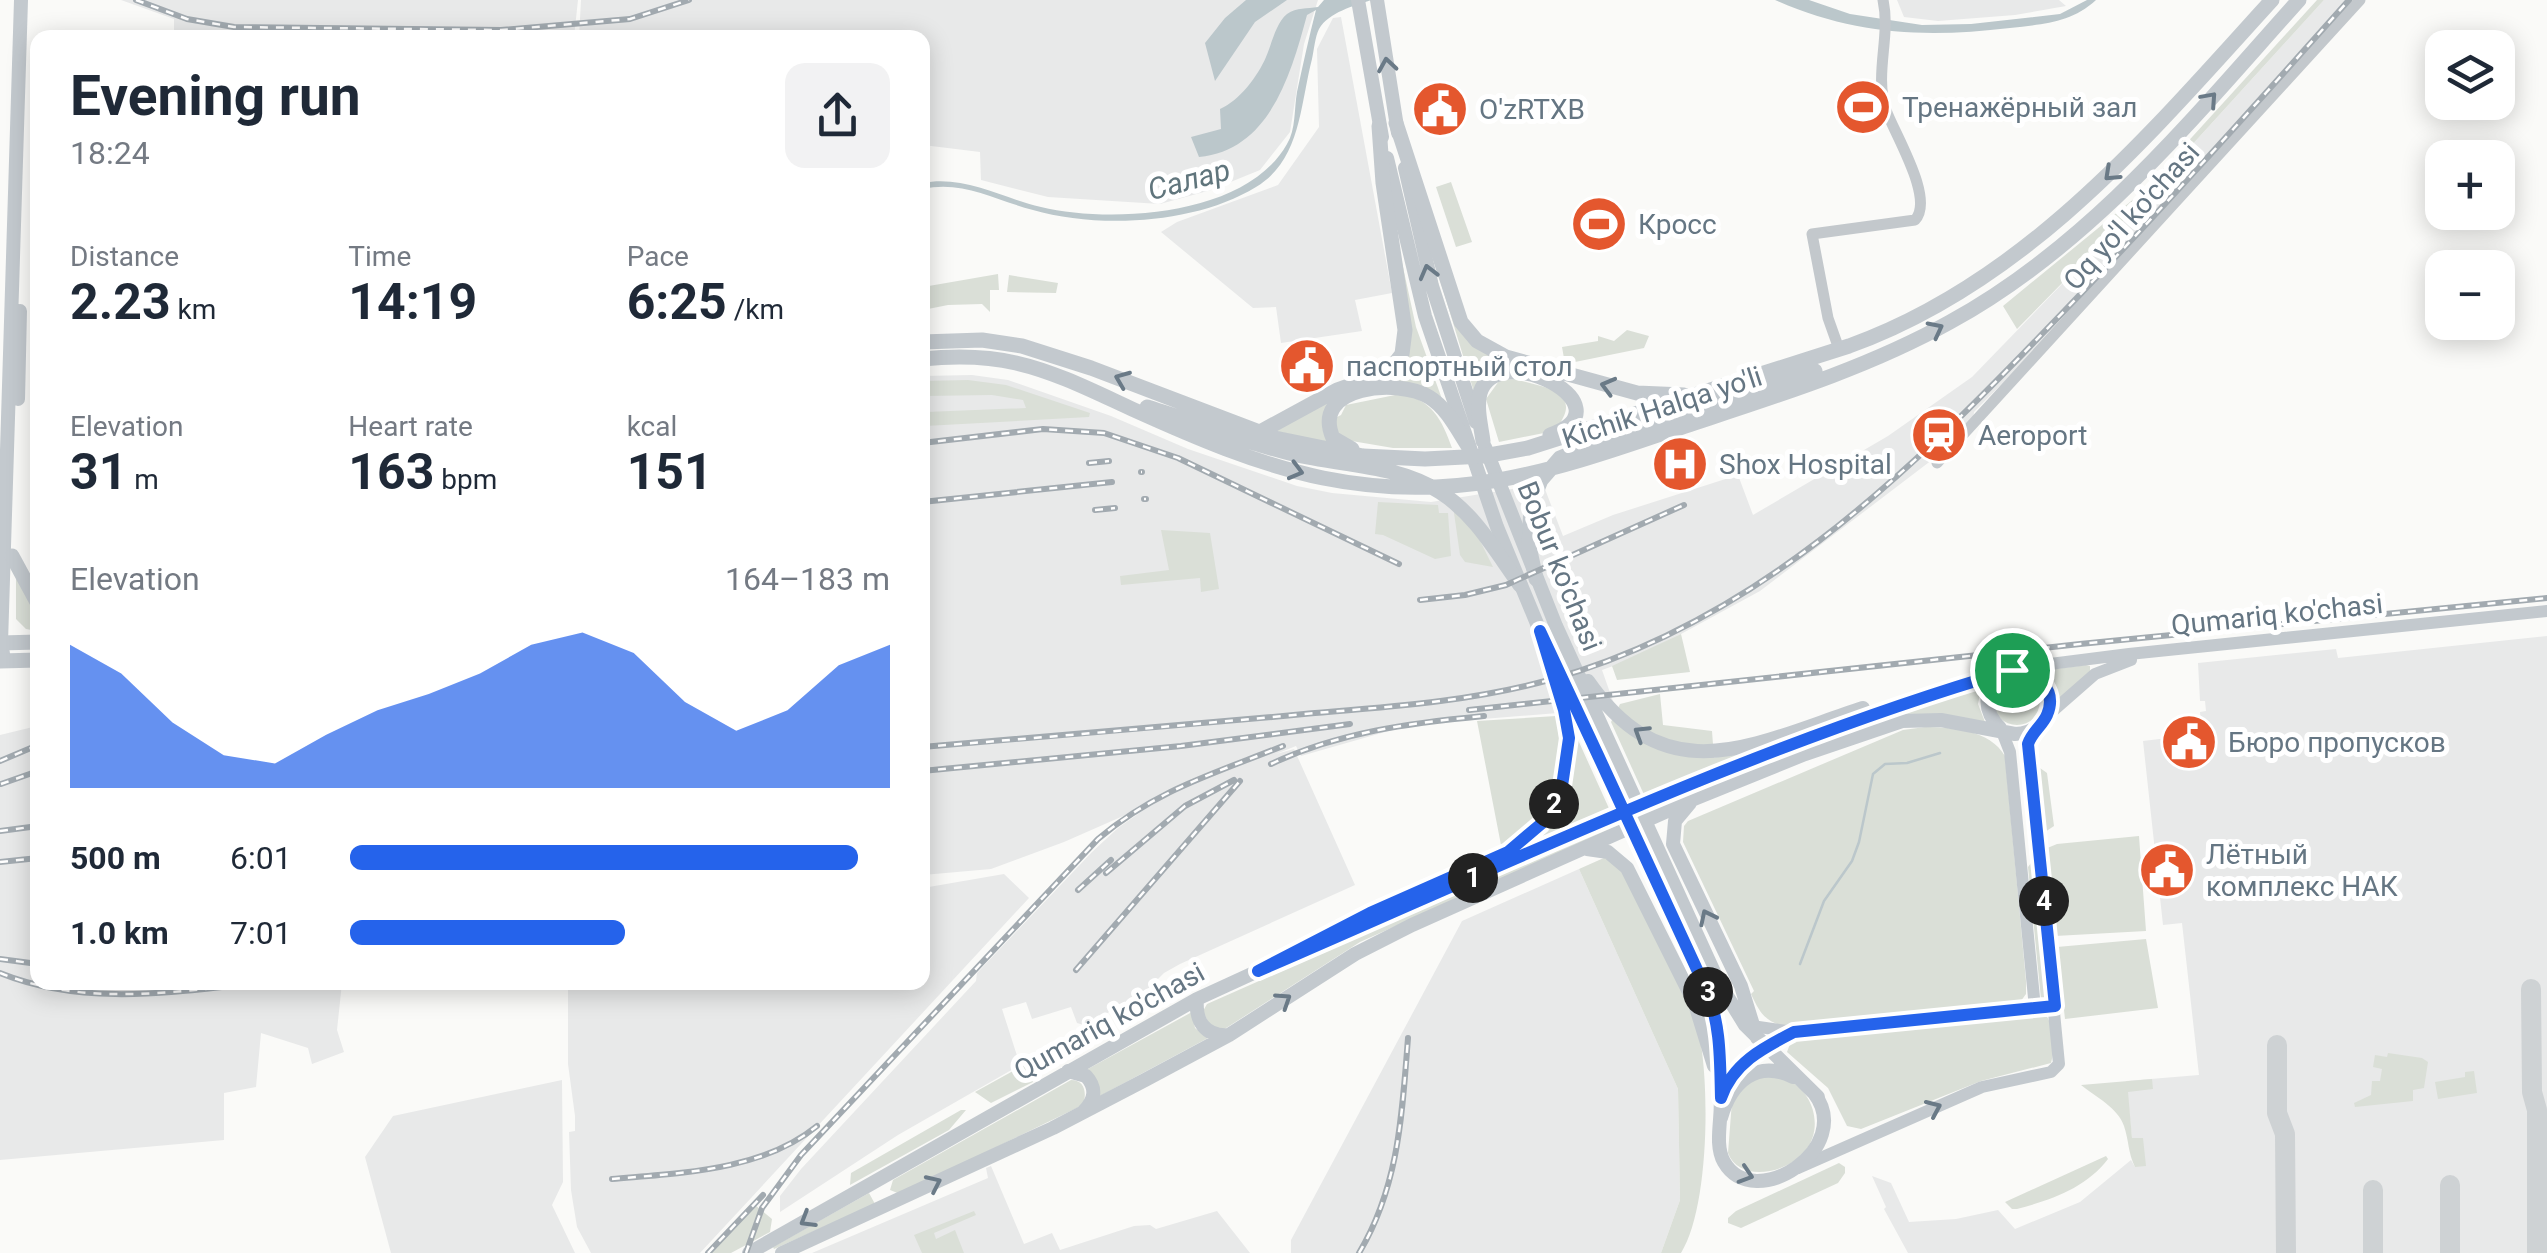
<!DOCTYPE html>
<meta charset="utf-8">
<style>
:root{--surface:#fff;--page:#f2f2f3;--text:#1f2937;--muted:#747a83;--accent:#2563eb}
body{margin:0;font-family:Roboto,sans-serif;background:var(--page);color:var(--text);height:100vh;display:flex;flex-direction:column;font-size:38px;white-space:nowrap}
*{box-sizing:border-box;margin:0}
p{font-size:32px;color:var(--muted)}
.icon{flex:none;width:55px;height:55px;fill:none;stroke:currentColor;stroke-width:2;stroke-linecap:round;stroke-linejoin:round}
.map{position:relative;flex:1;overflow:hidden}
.sheet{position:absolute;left:30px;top:30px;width:900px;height:960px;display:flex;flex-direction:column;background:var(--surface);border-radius:20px;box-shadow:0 5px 25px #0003}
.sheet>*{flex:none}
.buttons{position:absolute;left:2425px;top:30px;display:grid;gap:20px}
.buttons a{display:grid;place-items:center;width:90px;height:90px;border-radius:20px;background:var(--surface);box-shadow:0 5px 25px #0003;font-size:50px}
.pin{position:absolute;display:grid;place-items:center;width:85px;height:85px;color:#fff;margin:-42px;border:5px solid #fff;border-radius:50%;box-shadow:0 2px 10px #0007}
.km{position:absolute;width:50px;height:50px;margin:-25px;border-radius:50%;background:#222;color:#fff;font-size:28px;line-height:50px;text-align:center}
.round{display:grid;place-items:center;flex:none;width:105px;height:105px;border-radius:20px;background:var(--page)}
.overview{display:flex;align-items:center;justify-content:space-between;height:170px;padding:0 40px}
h1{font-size:55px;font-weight:700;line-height:75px}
.stats{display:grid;grid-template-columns:repeat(3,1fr);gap:15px;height:170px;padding:10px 40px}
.stats div{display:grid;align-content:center}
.stats b{font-size:50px;font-weight:700}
.stats small{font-size:28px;font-weight:400}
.stats p{font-size:28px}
.chart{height:280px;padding:20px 40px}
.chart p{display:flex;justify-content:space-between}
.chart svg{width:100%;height:180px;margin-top:10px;fill:var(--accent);opacity:.7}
ul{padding:0 40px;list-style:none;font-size:32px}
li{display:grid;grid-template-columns:160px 120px 1fr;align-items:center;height:75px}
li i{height:25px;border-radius:12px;background:var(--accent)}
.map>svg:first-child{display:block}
</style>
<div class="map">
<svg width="2547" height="1253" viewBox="0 0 2547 1253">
<rect width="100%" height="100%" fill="#fafaf8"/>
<path fill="#e8e9e9" d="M121,0H578L574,37L174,38V19Z
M581,0H1318L1304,44L1290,132L1260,170L1211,190L1160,204L1048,197L981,180L980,152L923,145L922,38H579Z
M1897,0H2059L2066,6L2015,15L1938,21L1904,17Z
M2324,0H2355L2058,327L1974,412L1973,423L1945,450L1760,591L1681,634L1627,661L1602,670L1614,704L1558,713L1433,723L1392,730L1301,756L1296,746L1276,754L1294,749L1355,885L1180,964L1164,973L1142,995L1084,1025L1077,1023L1071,1007L1032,1019L1026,1002L1002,1009L1020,1065L898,1135L780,1212V1196L801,1169L976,981L977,973L1092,852L1118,828L1155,802L1064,842L991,869L923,875V376L972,375L1008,380L1111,416L1188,449L1297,486L1332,493L1431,502L1543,484L1563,536L1613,515L1738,475L1753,515L1888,436L1972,377L2119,225Z
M1341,17L1392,293L1355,300L1362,331L1281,343L1276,307L1253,308L1161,232L1177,222L1278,185L1319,127L1317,49L1333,18Z
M2547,636V1253H1908L1884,1209L1886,1207L1872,1176L1891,1183L1909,1222L1956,1219L1998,1210L2015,1229L2080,1202L2131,1160L2135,1167L2126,1081L2199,1075L2182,923L2163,925L2143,741L2209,733V727L2201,728L2200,712L2206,711L2205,701H2200L2198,663L2336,649L2338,658Z
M37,726L38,982L342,983L337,1030L344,1052L312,1064L308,1048L261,1033L256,1087L224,1093V1140L0,1160V735Z
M1579,869L1678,1089L1680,1200L1661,1253H1291V1240L1462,921Z
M1004,874L1029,898L700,1253H591L577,1227L571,1190L569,1132L575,1131V1116L568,1064V983L922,982L923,888Z
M562,1080L563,1182L552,1205L575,1253H391L365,1157L393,1116Z
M991,1166L1024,1244L1052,1233L1060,1250L1134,1226L1150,1225L1156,1229L1217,1211L1250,1253H812L988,1178L986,1168Z"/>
<path fill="#dadfd7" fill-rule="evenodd" d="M2317,0H2324L2119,225L2017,329L2003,306L2141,193Z
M1451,182L1472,242L1456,247L1436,187Z
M1398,244L1416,327L1442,399L1367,386L1398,372Z
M1434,260L1458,324L1508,365L1484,375L1474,392Z
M998,274L999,290H990V312L982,304L948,305L923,310V287Z
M1009,275L1058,283L1056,293L1007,292Z
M1627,330L1649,336L1644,348L1565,364L1562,347L1598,341V336L1614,341Z
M1514,379C1545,387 1587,392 1554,431L1499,442L1486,399L1499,381Z
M968,380L1006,385L1090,413L1089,417L925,426L923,381ZM992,395L1023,400L1026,408L926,412L925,396Z
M1400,394C1432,399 1442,420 1452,448H1393L1340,439L1333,419L1341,415L1346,405Z
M1326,400L1329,405V443L1275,431Z
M1378,502L1438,505L1439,513H1448L1451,556L1435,559L1383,535L1375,534Z
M1453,506H1463L1493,567L1465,562L1460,555Z
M1161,530L1210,533L1219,589L1201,592L1200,578L1121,585L1120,576L1169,570Z
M16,578L37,610V631L26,629L16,619Z
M1681,634L1690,672L1617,680L1612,666Z
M2086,665L2090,666V672L2055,703L2040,671Z
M1993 701a24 24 0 1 1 48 0a24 24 0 1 1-48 0Z
M1982,684L1978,704L1985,722L1941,714L1901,716L1567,849L1360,942L1223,1030L1211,1028L1203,1011L1207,1004L1716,779L1839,732Z
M1660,694L1663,725L1712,731L1714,758L1778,742L1646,799L1611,722L1620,704Z
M1556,716C1567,767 1549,820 1501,845L1477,721Z
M1925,727C1953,727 1990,730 2005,756L2026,981V994L2018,1005L1791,1028C1767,1023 1761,1016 1751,994L1754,991L1683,842L1684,826L1688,821L1903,730Z
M1574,731L1612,815L1522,849C1555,808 1577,787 1574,731Z
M2033,763L2047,773L2054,826L2042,834Z
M2139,836L2146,931L2055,936L2045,849L2057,844Z
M1606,857L1622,872L1696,1020C1711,1072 1710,1208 1681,1253H1661L1680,1200L1678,1089L1579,869Z
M2031,863L2049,998L2046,1001L2041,999L2028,867Z
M2146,939L2158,1008L2065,1019L2057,947Z
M1192,1012L1195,1028L1208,1038L1100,1096L1099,1088L1086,1070Z
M2044,1013C2054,1022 2055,1050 2051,1063L1981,1081L1861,1129L1847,1126L1828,1088L1787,1052L1790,1044L1798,1039Z
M2388,1053L2422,1058L2428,1062L2424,1088L2413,1090V1101L2355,1107L2354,1103L2371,1095L2372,1081H2380L2382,1069L2373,1067L2375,1055L2387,1057Z
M1024,1065L1033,1082L991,1103L975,1092Z
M2474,1071L2477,1093L2438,1099L2435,1082L2465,1077V1072Z
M1762,1074C1769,1076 1778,1076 1785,1079C1813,1089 1824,1127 1806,1150C1789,1173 1740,1184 1728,1153L1732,1101L1735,1094Z
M2152,1079L2153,1089L2128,1092L2132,1138H2143L2146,1166L2135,1167C2128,1153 2129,1141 2124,1126C2118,1108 2096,1097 2081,1085Z
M1071,1080C1085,1080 1087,1093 1083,1105L900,1194L890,1190L893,1180Z
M961,1110H966L949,1130L850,1185L851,1173Z
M2106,1156L2108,1159C2086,1188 2051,1200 2017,1209H2012L2005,1202Z
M1839,1163L1845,1167V1173L1838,1183L1741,1228L1728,1223V1218L1736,1211Z
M869,1193L875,1204L774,1249L773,1247Z
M755,1205L772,1219L770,1232L731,1253H709Z
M974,1211L976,1215L934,1233L936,1239L955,1230L964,1253H922L914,1235Z"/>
<path fill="#bbc7cb" d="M1287,0L1255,22L1215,81L1205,43L1225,18L1246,0Z
M1324,0H1371C1354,6 1329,12 1319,29C1315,37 1314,50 1312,59C1300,105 1301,160 1256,187C1196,224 1099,229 1033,210C995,200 962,180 923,189V183C964,175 1002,198 1041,207C1112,224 1247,216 1287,144C1296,129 1294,109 1297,92C1303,64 1309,37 1316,10L1307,15C1291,74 1270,150 1199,157L1191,137L1221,129L1220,109C1239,101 1258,76 1266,57C1272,43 1276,23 1287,14C1297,7 1307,9 1318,7Z
M1775,0H1809L1850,14L1922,25L1971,24L2060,14L2087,0H2096C2071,23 2043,24 2010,28C1925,38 1854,35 1775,0Z"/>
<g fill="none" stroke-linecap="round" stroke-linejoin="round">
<path stroke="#bbc7cb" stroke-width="2.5" d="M1800,964L1824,901L1852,861L1859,842L1873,774L1885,764L1907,763L1940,753"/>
<path stroke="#ced2d4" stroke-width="20" d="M2531,989L2532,1092L2537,1110V1253
M2277,1045V1113L2285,1134L2286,1253
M2450,1185V1253
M2373,1253V1190"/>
<path stroke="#c3c8cc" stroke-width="11" d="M1839,349L1828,318L1812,234L1915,220C1935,199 1895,135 1886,110C1874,73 1891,37 1883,0
M1937,463L2360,0"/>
<path stroke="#c3c9ce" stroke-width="12" d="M2018,668L2129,654L2547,611
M2047,716L2095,674L2131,660
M2001,729L2010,752L2035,1008
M1745,1025L1794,1032L2055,1006
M1798,1168L1982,1087L2051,1072L2059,1064L2028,744L2036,729"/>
<path stroke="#c3c9ce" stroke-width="14" d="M1358,0L1382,137
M1377,0L1398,133
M1387,158L1425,316L1497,527L1540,631L1713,1005L1719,1037L1721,1098
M1405,168L1432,286L1476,422
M18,399L20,311
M1485,447L1556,626L1719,983L1745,1025L1818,1097
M3,654L1,643L21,0
M1588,681C1668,796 1755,743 1863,708
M2000,728C1983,711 1983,691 2002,675
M1690,803L1675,821L1673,844L1741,986L1757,1038
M1587,849L1608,852L1627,868L1695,1004L1714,1066
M1446,879C1470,869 1496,861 1517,846C1575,805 1575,745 1556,684
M1197,999C1195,1021 1205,1037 1229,1035
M1068,1071L1086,1076C1097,1088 1095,1100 1084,1111
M1720,1092C1724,1113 1713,1143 1724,1162C1754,1214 1856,1148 1814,1093
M1723,1092L1738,1068L1765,1047
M1721,1118C1731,1082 1757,1059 1793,1077
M749,1253L1197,999L1258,971C1370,923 1482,874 1594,826C1714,774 1837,721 1963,684C1979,679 1998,670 2014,669C2059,668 2061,733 2015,734L1941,720L1902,721L1805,754L1694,799L1412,925L1355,954L1229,1035L1145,1080L1053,1128L782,1253"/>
<path stroke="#c3c9ce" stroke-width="15" d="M1396,123L1461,322L1477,341L1506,357L1637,393L1684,395
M922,342L982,340L1022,346L1091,368L1275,438L1363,456L1425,459L1484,456L1528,448L1849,346C2027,282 2149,135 2272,0
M922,359C953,356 986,356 1016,363C1056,372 1095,392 1132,409C1194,437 1256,464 1323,478C1451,504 1547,473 1667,432C1763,400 1862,371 1950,322C2091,245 2194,117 2299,0
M1147,407C1196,422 1243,442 1293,454C1343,466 1396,464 1440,492C1475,514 1496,552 1520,585
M1258,433L1337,390L1388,372L1402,354L1405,330L1383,183L1379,126
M1483,441C1481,426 1476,408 1480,393C1497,337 1632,407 1550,435
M1352,449L1333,438C1310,385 1399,378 1429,397C1447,408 1457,429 1468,446
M12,556L38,604
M1536,579L1529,546L1531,505L1541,480L1560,458L1617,435L1815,371
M0,643L38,642
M0,661L38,660"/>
<g stroke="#a2aab0" stroke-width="6">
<path id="rail" d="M136,0L187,19L234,27L501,30L630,19L689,0
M922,443L1043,429L1104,433L1178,458L1399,564
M1089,463L1109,461
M1141,472H1142
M1144,499H1146
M922,502L1112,482
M1095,510L1115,508
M1420,600L1465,595L1506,585L1684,505
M1469,710L2080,644L2547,598
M922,747C1050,737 1177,726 1304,714C1386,707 1469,702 1549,680C1752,624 1902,480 2044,332C2149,224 2249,112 2349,0
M0,761L38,745
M1271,764C1339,732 1410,723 1484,716
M922,771L1181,746L1350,724
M1,784L38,771
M0,831L38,826
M0,862L38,858
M1106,873L1185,806L1234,780
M1078,890L1111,860
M0,959L38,964
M1076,970L1240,781
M0,973C87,1008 179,991 269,982
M612,1179C680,1173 762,1171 817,1126
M708,1253L763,1195
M746,1253L762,1208L801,1155L1098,839C1156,790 1213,774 1283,746
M1359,1253C1399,1186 1402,1114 1408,1038"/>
</g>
<use href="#rail" stroke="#fff" stroke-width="2.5" stroke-dasharray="8" stroke-linecap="butt"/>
</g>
<defs><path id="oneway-chevron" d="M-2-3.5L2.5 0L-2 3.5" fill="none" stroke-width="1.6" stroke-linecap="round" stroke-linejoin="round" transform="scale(2.5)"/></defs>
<g stroke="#6a7a87">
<use href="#oneway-chevron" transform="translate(1387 65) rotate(-99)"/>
<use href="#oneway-chevron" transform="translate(2210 99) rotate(-48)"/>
<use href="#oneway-chevron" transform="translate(2111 174) rotate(137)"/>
<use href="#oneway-chevron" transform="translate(1428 272) rotate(-105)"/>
<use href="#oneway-chevron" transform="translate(1936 329) rotate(-27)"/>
<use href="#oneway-chevron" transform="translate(1122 379) rotate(-158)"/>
<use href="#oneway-chevron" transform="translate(1608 386) rotate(-165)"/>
<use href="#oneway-chevron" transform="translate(1296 471) rotate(15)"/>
<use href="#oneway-chevron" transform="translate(1641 733) rotate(-148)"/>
<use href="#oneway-chevron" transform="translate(1707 917) rotate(-116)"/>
<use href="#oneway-chevron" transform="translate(1284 1000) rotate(-33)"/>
<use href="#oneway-chevron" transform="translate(1934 1108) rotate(-24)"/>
<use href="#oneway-chevron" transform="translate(1746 1175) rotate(18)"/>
<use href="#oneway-chevron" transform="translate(934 1183) rotate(-25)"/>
<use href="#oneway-chevron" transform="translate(807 1220) rotate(149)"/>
</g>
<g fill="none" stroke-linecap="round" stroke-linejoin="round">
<g stroke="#fff" stroke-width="20">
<path id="route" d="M2012,670C1752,746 1507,864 1258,971L1370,913L1508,852L1541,824L1562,786L1569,738L1564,710L1540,631C1596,750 1651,870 1706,989C1721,1024 1720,1060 1721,1098C1733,1063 1763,1048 1794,1032L2055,1006L2028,744C2032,732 2042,726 2047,715C2058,689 2036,671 2012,670"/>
</g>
<use href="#route" stroke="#2563eb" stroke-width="12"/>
</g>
<defs>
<g id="stadium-disc" transform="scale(2.875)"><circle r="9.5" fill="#e4572e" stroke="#fff"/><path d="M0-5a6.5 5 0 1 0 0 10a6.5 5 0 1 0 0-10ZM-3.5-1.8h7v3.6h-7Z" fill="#fff"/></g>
<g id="civic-disc" transform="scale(2.875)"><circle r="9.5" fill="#e4572e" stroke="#fff"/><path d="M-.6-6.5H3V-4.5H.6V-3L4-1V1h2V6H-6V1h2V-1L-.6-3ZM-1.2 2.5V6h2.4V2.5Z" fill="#fff"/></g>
<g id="station-disc" transform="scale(2.875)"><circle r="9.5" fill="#e4572e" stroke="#fff"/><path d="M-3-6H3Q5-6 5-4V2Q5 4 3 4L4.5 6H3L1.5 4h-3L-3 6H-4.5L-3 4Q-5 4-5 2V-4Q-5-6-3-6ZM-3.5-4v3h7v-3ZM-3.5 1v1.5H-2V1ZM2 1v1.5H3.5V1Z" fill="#fff"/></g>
<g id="hospital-disc" transform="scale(2.875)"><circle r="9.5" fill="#e4572e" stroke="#fff"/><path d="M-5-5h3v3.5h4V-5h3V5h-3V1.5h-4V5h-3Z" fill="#fff"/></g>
</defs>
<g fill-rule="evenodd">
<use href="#stadium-disc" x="1863" y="107"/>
<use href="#civic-disc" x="1440" y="109"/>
<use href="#stadium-disc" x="1599" y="224"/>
<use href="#civic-disc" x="1307" y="366"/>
<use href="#station-disc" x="1939" y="435"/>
<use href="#hospital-disc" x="1680" y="464"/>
<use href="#civic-disc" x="2189" y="742"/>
<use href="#civic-disc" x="2167" y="870"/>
</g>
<g text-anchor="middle" stroke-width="10" stroke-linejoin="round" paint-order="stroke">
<g font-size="28" fill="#657683" stroke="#fff" text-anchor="start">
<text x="1902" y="117">Тренажёрный зал</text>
<text x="1479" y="119">O'zRTXB</text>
<text x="1638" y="234">Кросс</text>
<text x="1346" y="376">паспортный стол</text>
<text x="1978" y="445">Aeroport</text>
<text x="1719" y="474">Shox Hospital</text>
<text x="2228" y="752">Бюро пропусков</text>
<text x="2206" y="864">Лётный<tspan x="2206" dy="32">комплекс НАК</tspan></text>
</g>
<g font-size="28" fill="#657683" stroke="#fff">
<text transform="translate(2131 216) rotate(-48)" y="10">Oq yo'l ko'chasi</text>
<text transform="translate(1662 407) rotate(-18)" y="10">Kichik Halqa yo'li</text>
<text transform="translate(1560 566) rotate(68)" y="10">Bobur ko'chasi</text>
<text transform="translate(2277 614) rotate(-6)" y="10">Qumariq ko'chasi</text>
<text transform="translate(1109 1021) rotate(-29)" y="10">Qumariq ko'chasi</text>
</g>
<g font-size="30" font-style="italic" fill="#60757c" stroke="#fff">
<text transform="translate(1189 180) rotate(-15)" y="10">Салар</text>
</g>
</g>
</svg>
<div class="buttons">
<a><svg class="icon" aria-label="layers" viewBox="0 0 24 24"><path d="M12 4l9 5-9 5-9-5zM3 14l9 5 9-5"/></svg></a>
<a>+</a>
<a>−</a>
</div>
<div class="pin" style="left:2012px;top:670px;background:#1e9e55"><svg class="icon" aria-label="arrive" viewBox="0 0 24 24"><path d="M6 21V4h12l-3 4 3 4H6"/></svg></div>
<b class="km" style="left:1473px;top:878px">1</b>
<b class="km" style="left:1554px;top:804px">2</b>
<b class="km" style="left:1708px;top:992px">3</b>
<b class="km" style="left:2044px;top:901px">4</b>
<section class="sheet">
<div class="overview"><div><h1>Evening run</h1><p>18:24</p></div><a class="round"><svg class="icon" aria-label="share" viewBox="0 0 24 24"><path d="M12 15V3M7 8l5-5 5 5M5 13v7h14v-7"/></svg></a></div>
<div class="stats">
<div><p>Distance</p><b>2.23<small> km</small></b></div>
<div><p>Time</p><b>14:19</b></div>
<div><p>Pace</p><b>6:25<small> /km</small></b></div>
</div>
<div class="stats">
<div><p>Elevation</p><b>31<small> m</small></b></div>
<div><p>Heart rate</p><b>163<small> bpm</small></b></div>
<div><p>kcal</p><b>151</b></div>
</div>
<div class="chart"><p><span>Elevation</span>164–183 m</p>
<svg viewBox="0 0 160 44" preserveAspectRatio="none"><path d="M0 44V9L10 16L20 28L30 36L40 38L50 31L60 25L70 21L80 16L90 9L100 6L110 11L120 23L130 30L140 25L150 14L160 9V44z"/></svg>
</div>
<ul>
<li><b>500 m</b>6:01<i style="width:94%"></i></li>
<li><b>1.0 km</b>7:01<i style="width:51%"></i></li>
</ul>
</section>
</div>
